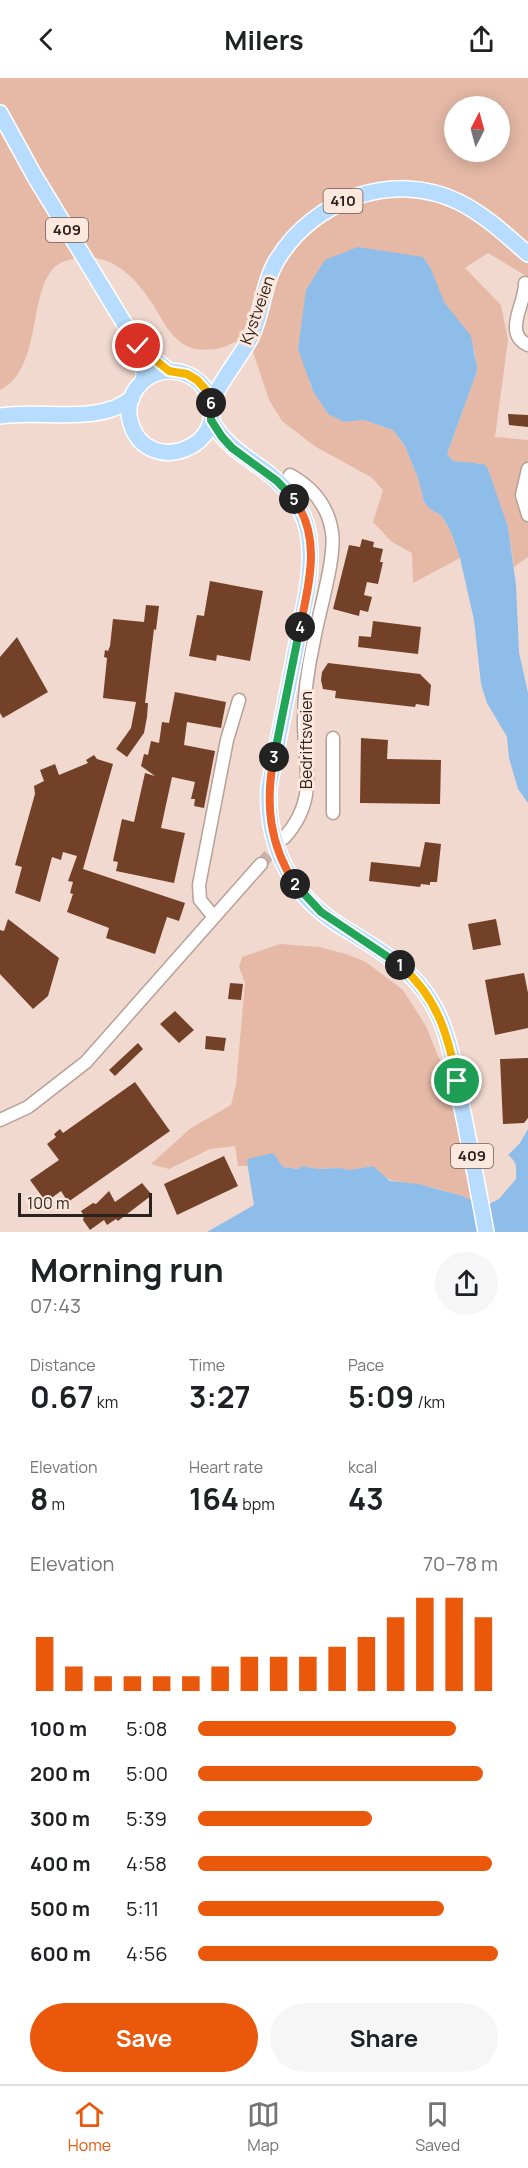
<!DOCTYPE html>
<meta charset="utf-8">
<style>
:root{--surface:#fff;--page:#f6f6f6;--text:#202124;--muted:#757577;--line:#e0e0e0;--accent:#ea580c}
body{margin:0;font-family:Manrope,sans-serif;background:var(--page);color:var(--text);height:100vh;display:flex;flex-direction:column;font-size:22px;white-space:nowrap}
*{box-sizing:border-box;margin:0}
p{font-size:20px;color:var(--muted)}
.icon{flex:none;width:33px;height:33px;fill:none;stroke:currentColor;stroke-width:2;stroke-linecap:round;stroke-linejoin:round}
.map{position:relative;height:1154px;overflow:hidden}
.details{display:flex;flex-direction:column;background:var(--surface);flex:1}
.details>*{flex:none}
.needle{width:39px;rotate:6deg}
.tools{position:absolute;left:444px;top:18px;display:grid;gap:12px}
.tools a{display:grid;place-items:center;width:66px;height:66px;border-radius:50%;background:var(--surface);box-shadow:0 3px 15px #0003;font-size:30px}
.scale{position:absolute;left:18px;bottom:15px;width:134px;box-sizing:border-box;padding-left:6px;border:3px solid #2a221e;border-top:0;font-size:16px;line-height:21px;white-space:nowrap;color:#2a221e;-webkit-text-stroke:4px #fee7dc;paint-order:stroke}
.pin{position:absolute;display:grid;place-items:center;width:51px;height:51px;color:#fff;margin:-26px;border:3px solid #fff;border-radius:50%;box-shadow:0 2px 6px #0007}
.km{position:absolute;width:30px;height:30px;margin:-15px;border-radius:50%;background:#222;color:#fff;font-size:16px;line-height:30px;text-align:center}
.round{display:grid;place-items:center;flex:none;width:63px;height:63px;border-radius:32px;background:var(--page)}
.overview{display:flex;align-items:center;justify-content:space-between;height:102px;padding:0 30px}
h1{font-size:33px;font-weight:700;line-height:45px}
.metrics{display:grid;grid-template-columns:repeat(3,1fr);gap:9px;height:102px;padding:6px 30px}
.metrics div{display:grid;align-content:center}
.metrics b{font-size:30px;font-weight:700}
.metrics small{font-size:16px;font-weight:400}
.metrics p{font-size:16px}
.chart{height:168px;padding:12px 30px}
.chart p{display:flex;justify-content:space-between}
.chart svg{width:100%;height:108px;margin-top:6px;stroke:var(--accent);stroke-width:6}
.cta{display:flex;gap:12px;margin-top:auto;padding:12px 30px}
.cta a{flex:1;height:69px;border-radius:36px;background:var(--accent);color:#fff;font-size:24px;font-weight:700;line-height:69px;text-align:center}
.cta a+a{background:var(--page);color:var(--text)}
ul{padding:0 30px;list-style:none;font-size:20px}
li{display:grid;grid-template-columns:96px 72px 1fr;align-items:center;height:45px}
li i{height:15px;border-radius:8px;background:var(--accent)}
header{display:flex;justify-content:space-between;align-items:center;height:78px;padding:0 30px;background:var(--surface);font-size:27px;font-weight:700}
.tab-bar{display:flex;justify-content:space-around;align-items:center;height:84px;border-top:2px solid var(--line);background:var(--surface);font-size:16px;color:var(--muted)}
.tab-bar a{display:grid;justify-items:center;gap:3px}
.tab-bar .on{color:var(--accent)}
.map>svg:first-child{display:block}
</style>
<header><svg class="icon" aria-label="back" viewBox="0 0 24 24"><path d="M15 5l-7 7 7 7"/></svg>Milers<svg class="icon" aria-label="share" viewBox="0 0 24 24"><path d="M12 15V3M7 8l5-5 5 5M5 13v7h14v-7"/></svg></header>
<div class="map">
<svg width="528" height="1154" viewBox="0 0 528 1154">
<rect width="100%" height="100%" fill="#f1d9cf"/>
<path fill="#e5b9a6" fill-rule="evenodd" d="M0,0H528V199L488,175L465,190L501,227L508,262L495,359L528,362V479L514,489L508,449L480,385L473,386L453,383L447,376L476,296C478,260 463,252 445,226C438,216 435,202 431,191L309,305L328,336L344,344L364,342L393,352L405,368L418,400L424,424L430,431L442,438L451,454L460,480L413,505L412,475L392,464L373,444L383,412L371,399L316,369L282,343L269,322L251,268C247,267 242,264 238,264C232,264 226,269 220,270C211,272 198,273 189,269C171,261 163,243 154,228C133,195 106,169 65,183C24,197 47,289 0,312ZM454,28H500V74H454Z
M280,866L319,869L346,876L366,884L403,912L426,948L456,1023L478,1126C460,1117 439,1110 419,1107C397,1103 389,1106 373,1088L349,1092L341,1090L317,1091L304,1088L297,1091L283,1089L275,1080L248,1081L247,1088H238L235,1068L210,1071L169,1091L151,1086L191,1050L231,1027L236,1007L245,905L239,889L242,879Z"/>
<path fill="#8ebdea" d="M358,169L423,179L431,191L444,224L471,258L477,289L476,296L447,376L453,383L484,386L488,391L508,449L516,507L519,574L528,615V725L518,711L509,680L507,659L487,625L481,606L474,542L460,480L451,454L442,438L430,431L424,424L418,400L405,368L393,352L364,342L344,344L328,336L313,313L298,271L306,212L325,182Z
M528,1051V1154H207L254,1127L247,1084L248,1081L273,1075L283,1089L297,1091L304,1088L317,1091L341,1090L349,1092L373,1088L390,1103L418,1106L463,1118L478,1126H489L499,1121L516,1101C516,1089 518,1085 508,1077L520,1065Z"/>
<path fill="#734028" d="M508,336L528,337V349L509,347Z
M362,461L374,464L373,469L383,471L380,484H383L378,506L367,504L364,517L372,519L368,534L360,532L359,538L333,531L349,467L360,469Z
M210,503L263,513L250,583L217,577L216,583L189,578L197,537L204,538Z
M146,527L159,528L156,552L154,551L145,625H148L147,639L144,655L127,679L116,671L131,650L136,624L103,620L107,580L104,579L105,572L108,573L110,568L113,541L144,544Z
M373,543L421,549L418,576L358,569L359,558L371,559Z
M17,559L48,614L3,640L0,635V579Z
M328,585L420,596L431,607L429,628L416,626L415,629L335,620L336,613L323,611L321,602L322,594Z
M175,614L226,624L221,650L187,644L184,667L215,673L204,730L194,728L195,721H191L195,704L172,699L161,750L185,755L174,805L116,793L118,784L113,783L122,741L134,744L145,695L155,698L141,688L144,676L148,677L151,663L159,665L162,644L169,645Z
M361,660L388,662L387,681L441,682L440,726L360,725Z
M94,677L97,681L113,686L83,791L185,825L179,843L167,839L155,876L106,860L109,850L67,834L73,816L70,815L73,804L68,803L77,778L63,774L61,782L52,779L40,824L15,815L22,789L15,787L35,716L34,708L44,703L40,692L55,686L59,697L88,685L86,682Z
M425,764L441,766L437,804H430V807L421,806L420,809L369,803L371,784L420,789Z
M8,841L59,880L48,918L33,931L0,896V852L4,853Z
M496,841L501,867L473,872L468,846Z
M524,895L528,915V950L495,957L485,902Z
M230,905L243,906L241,922L228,921Z
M175,933L194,952L179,965L160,946Z
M206,958L226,960L224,973L205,971Z
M138,965L143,971L115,998L109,992Z
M528,980V1040L524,1045L503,1046L500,981Z
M135,1004L170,1053L68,1124L61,1113L46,1124L30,1102L59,1082L47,1066L56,1059L54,1056L60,1051L63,1055Z
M224,1078L238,1108L177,1137L164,1106Z
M142,1105L152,1117L118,1143L116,1141L107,1147L104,1142L90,1152L83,1142L84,1138L81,1133L93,1125L96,1126L109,1113L115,1124Z"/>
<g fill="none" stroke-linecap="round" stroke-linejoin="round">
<path stroke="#c9b4ac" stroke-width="12" stroke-dasharray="12 6" stroke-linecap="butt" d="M261,786L282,762"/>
<g stroke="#b7a097" stroke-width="15">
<path id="minor" d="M525,205C526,225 502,255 528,267
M528,391L522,417L528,437
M333,660V735
M284,760C319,721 304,690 304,643C304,615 308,589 314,562C319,533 336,480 332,454C328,428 312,409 290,397
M214,839L200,822L199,807L227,662L239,622
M0,1042L28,1029L86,984L261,786"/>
</g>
<g stroke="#fff" stroke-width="18">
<path id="major" d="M0,35L34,97L138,268L169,293
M138,268C140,278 148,294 142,304C141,306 138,308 136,311C129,321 127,334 131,346C148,400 231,369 208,317C204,307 196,300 186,296C171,290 155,293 143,303
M211,325C221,301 239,282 251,259C263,234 263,205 277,182C314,121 394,92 459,124C485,137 506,157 528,176
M0,338C41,331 98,348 132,320
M211,342C223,364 240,375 260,389C309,424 316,458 307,514L269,709C266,766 290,816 339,847C374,869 411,888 432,925C450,955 454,991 461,1025C470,1068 478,1111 486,1154"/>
</g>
<use href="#minor" stroke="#fff" stroke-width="12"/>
<use href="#major" stroke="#b7dcfe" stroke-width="15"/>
</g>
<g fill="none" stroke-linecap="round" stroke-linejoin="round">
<g stroke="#fff" stroke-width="12">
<path id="split-1" d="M400,887C437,919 448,956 457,1003"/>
</g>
<g stroke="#fff" stroke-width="12">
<path id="split-2" d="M295,806L321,834L400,887"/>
</g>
<g stroke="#fff" stroke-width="12">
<path id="split-3" d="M274,679C265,725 269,766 295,806"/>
</g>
<g stroke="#fff" stroke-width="12">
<path id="split-4" d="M274,679L300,549"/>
</g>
<g stroke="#fff" stroke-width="12">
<path id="split-5" d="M294,421C322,460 309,505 300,549"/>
</g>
<g stroke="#fff" stroke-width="12">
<path id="split-6" d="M211,325V342L222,359L232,370L277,403L294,421"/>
</g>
<g stroke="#fff" stroke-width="12">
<path id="split-7" d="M138,268L169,293L187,296L197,302L206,312L211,325"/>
</g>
<use href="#split-1" stroke="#f5b400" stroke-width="8"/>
<use href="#split-2" stroke="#22a559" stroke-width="8"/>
<use href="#split-3" stroke="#f0652b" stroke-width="8"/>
<use href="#split-4" stroke="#22a559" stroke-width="8"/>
<use href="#split-5" stroke="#f0652b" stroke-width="8"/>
<use href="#split-6" stroke="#22a559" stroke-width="8"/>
<use href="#split-7" stroke="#f5b400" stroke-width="8"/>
</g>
<g text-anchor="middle" stroke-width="6" stroke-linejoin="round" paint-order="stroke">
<g fill="#fee7dc" stroke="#6a5d57" stroke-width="1.5">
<rect x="323.5" y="111" width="39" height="24" rx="4.5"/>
<rect x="46" y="140" width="42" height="24" rx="4.5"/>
<rect x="451" y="1066" width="42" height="24" rx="4.5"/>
</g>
<g font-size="15" font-weight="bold" fill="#2a221e">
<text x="343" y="128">410</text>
<text x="67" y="157">409</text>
<text x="472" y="1083">409</text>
</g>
<g font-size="16" fill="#2a221e" stroke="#fee7dc">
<text transform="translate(257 232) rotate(-70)" y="6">Kystveien</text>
<text transform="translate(306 662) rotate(-90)" y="6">Bedriftsveien</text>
</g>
</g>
</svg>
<div class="tools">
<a><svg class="needle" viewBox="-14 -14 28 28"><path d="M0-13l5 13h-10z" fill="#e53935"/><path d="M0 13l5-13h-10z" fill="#757577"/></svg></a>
</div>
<div class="scale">100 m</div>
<div class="pin" style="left:457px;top:1003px;background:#1e9e55"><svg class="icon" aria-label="arrive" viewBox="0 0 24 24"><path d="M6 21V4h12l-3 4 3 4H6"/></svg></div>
<div class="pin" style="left:138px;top:268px;background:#d93025"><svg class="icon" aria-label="check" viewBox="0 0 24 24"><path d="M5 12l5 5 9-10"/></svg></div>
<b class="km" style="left:400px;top:887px">1</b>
<b class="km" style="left:295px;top:806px">2</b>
<b class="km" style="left:274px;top:679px">3</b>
<b class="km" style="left:300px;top:549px">4</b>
<b class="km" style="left:294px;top:421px">5</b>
<b class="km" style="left:211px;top:325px">6</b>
</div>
<section class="details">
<div class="overview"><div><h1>Morning run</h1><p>07:43</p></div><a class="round"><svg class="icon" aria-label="share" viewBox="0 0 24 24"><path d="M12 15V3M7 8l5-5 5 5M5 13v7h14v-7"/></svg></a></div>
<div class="metrics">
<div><p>Distance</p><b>0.67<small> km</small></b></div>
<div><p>Time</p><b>3:27</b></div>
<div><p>Pace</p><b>5:09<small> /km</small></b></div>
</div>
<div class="metrics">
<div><p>Elevation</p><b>8<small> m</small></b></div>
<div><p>Heart rate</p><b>164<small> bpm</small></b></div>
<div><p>kcal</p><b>43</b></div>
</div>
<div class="chart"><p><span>Elevation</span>70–78 m</p>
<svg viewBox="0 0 160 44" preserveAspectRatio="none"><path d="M5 44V22M15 44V34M25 44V38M35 44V38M45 44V38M55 44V38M65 44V34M75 44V30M85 44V30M95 44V30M105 44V26M115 44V22M125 44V14M135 44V6M145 44V6M155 44V14"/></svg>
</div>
<ul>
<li><b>100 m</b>5:08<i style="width:86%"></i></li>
<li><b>200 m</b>5:00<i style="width:95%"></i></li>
<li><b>300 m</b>5:39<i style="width:58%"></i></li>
<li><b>400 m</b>4:58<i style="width:98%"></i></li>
<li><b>500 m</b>5:11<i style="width:82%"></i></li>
<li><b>600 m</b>4:56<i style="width:100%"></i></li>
</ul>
<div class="cta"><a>Save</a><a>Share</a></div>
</section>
<nav class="tab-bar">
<a class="on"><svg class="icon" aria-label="home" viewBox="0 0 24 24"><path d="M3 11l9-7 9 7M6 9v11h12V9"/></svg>Home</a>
<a><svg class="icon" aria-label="map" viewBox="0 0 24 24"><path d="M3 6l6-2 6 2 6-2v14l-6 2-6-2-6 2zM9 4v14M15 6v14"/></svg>Map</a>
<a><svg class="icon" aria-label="saved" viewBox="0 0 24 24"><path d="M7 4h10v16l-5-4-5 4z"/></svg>Saved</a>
</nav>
